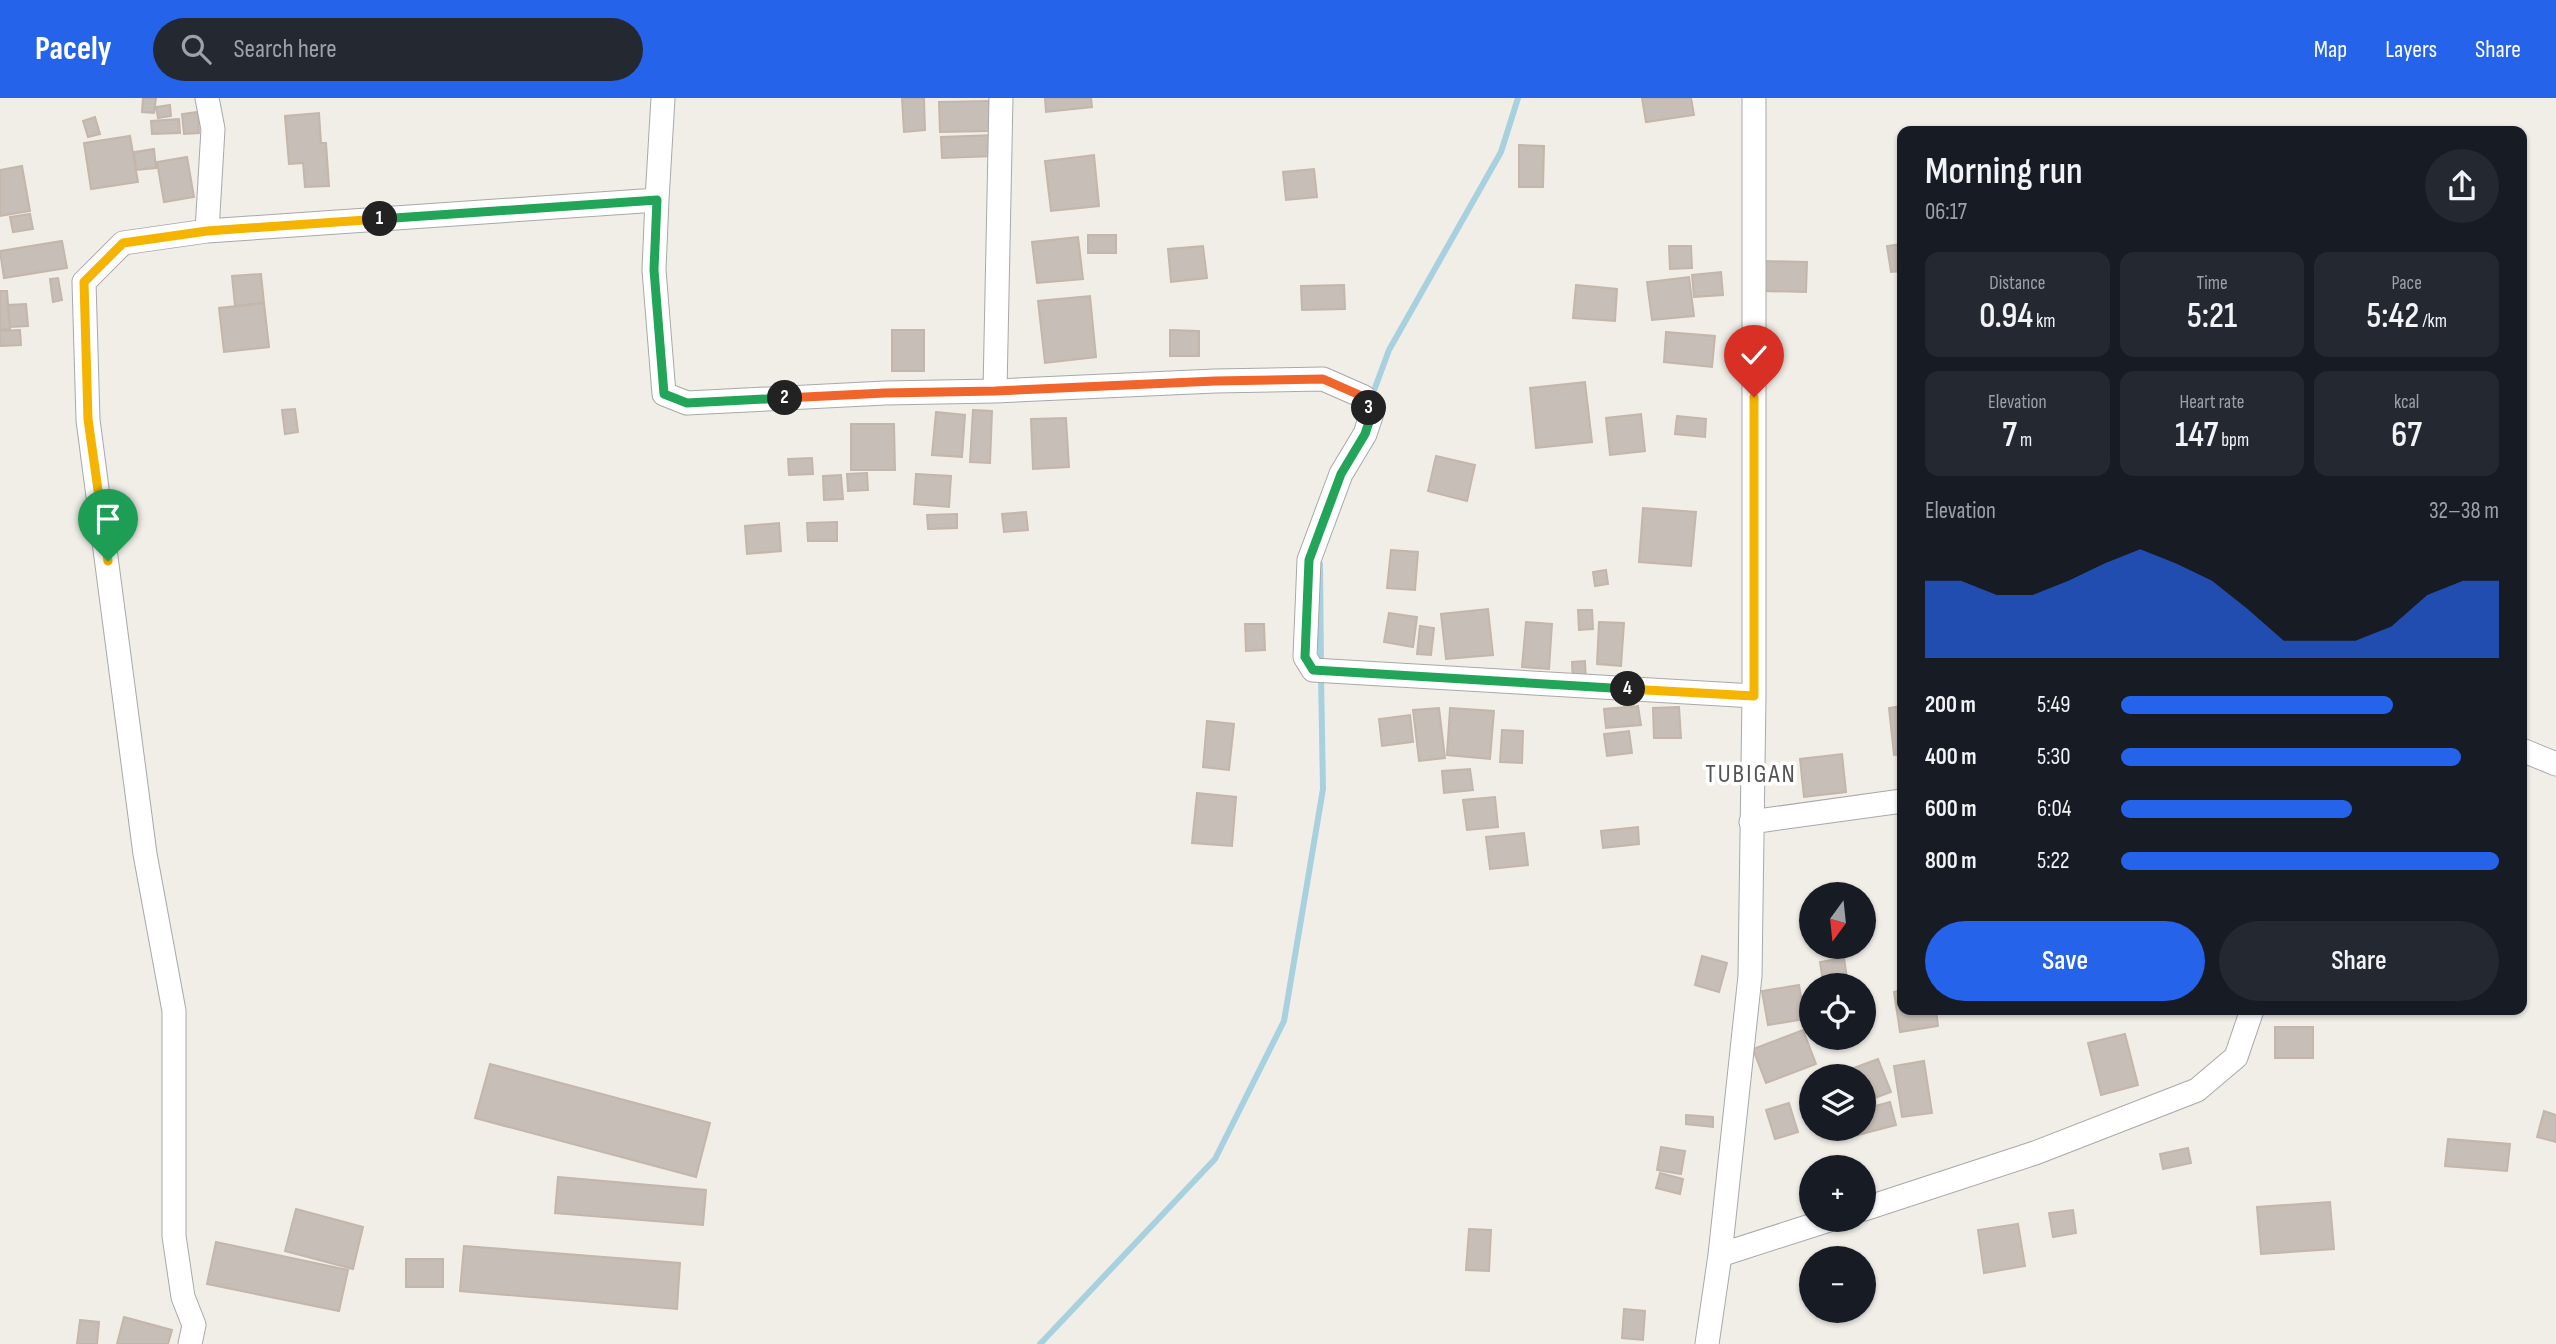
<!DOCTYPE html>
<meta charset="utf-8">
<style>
:root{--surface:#171b24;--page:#242831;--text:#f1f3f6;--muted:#9ea1a6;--accent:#2563eb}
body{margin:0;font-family:"Sofia Sans Condensed",sans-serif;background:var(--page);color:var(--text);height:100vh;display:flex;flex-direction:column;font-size:26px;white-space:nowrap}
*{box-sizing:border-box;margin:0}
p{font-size:23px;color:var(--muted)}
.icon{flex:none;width:38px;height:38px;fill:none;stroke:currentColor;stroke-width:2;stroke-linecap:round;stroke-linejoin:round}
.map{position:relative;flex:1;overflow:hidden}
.details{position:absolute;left:1897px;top:28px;width:630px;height:889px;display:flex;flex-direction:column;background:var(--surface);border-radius:14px;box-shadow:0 2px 5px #0004}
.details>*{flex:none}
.needle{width:46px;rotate:195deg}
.buttons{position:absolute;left:1799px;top:784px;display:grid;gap:14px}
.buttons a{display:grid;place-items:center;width:77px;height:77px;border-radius:50%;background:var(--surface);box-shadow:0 2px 5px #0004;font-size:35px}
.pin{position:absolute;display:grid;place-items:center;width:60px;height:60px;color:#fff;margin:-72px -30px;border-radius:50% 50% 50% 0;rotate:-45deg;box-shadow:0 0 7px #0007}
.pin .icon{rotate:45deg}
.km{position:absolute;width:35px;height:35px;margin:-18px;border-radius:50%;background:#222;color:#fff;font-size:19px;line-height:35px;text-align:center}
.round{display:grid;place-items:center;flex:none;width:74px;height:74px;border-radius:37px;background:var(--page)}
.summary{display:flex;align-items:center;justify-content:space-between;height:119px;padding:0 28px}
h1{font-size:38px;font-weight:600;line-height:52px}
.figures{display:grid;grid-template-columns:repeat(3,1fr);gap:10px;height:119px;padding:7px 28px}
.figures div{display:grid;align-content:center;border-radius:14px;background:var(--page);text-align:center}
.figures b{font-size:35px;font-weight:600}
.figures small{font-size:19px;font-weight:400}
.figures p{font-size:19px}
.chart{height:196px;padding:14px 28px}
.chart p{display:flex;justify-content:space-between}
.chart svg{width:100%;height:126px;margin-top:7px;fill:var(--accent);opacity:.7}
.button{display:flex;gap:14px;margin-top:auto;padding:14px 28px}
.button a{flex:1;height:80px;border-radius:42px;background:var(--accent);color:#fff;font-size:28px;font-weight:600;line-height:80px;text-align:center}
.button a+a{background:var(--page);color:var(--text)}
ul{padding:0 28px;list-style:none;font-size:23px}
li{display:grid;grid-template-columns:112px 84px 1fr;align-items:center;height:52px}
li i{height:18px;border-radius:9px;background:var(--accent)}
header{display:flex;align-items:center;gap:42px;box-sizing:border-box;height:98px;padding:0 35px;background:var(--accent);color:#fff}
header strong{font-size:33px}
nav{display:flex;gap:38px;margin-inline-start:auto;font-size:24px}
.search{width:490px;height:63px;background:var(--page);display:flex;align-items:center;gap:18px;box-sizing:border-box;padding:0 24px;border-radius:38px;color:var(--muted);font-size:26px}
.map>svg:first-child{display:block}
</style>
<header>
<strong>Pacely</strong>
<div class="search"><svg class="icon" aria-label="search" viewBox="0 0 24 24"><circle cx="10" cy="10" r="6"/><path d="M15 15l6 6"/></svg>Search here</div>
<nav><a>Map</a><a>Layers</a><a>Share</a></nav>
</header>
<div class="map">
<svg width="2556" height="1246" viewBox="0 0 2556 1246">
<rect width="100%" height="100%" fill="#f1eee8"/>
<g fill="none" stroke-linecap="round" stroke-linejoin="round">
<path stroke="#a8d1df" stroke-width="6" d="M1372,298L1389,252L1501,54L1518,0
M1320,466L1321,567
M1040,1246L1215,1061L1284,923L1323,691L1321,578"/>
</g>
<path fill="#c6beb7" stroke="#c4b6aa" stroke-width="2" d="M143,0H156L154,15L142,14Z
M902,0H924L925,32L904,34Z
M1045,0H1091L1092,9L1046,14Z
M1642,0H1691L1694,17L1646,24Z
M991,3L992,33L940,34L939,4Z
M170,7L171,18L158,20L156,9Z
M198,14L199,35L184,36L182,16Z
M319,15L321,45H326L329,88L305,89L303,65L289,66L285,18Z
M95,19L100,36L88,39L83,23Z
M179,21L180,35L152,36L151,23Z
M994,37L995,58L942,60L941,39Z
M130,38L138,84L91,91L84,45Z
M1519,47L1544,48L1543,89H1519Z
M154,51L156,70L136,72L134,54Z
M1094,57L1099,108L1051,113L1045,63Z
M187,59L194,99L164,104L157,64Z
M22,68L30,113L0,118V72Z
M1314,71L1317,99L1286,102L1283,74Z
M30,116L33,131L13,134L10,119Z
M1088,137H1116V155H1088Z
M1078,139L1083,181L1037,185L1032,144Z
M62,143L67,170L4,180L0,153Z
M1902,146V173L1891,174L1887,148Z
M1203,148L1207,180L1171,184L1168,151Z
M1669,148H1691L1692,170L1670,171Z
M1763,163L1807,164L1806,194L1762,193Z
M1721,174L1723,197L1694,199L1692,177Z
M261,176L264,205L235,208L232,178Z
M1689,179L1694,218L1652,222L1647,184Z
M58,180L62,202L53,204L50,181Z
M1344,187L1345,211L1302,212L1301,188Z
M1576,187L1617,191L1615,223L1573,220Z
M0,193H7L10,231L0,232Z
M1090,198L1096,259L1045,265L1038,203Z
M264,205L269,249L224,254L219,210Z
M26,206L28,228L10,229L8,207Z
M20,232L21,247L0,248V233Z
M892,232H924V273H892Z
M1170,232L1199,233V258H1170Z
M1666,234L1715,238L1712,269L1664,264Z
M1585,284L1592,344L1536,350L1530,290Z
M295,311L298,334L285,336L282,312Z
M973,312L992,313L990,365L970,364Z
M936,314L965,317L962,359L932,357Z
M1641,316L1645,353L1610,357L1606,320Z
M1677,318L1706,321L1705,339L1675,336Z
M1066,320L1069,369L1033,371L1031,321Z
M851,326H894L895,372H851Z
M1436,358L1475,367L1467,403L1428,393Z
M812,360L813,376L789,377L788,361Z
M867,375L868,392L848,393L847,376Z
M916,376L951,378L949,409L914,406Z
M841,377L843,401L824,402L823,378Z
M1643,410L1696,414L1691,468L1639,464Z
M1026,414L1028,432L1004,434L1002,416Z
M957,416V430L928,431L927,417Z
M837,424V443H808L807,425Z
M779,425L781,453L747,456L745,428Z
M1391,452L1418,454L1415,492L1387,490Z
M1606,472L1608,486L1595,488L1593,474Z
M1488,511L1493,557L1446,561L1441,516Z
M1578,512H1592L1593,531L1579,532Z
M1389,515L1417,519L1413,549L1384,544Z
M1526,524L1552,526L1549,571L1522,569Z
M1599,524L1624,525L1621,568L1597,566Z
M1245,526H1264L1265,552L1246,553Z
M1420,528L1434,530L1431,557L1417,556Z
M1585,563L1586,585H1573L1572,564Z
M1638,608L1641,627L1606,630L1604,611Z
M1902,608V656L1894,657L1889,610Z
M1679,609L1681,640H1654L1653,610Z
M1439,610L1445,660L1419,663L1413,612Z
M1450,610L1494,613L1490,661L1447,657Z
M1410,617L1413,644L1382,648L1379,621Z
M1207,623L1234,626L1229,672L1203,669Z
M1502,632L1523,633L1522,665L1500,664Z
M1629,633L1632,655L1607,658L1604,636Z
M1842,656L1846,694L1804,699L1800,661Z
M1470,671L1473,692L1444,695L1442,673Z
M1197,695L1236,699L1232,748L1192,745Z
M1495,699L1498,729L1467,732L1463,702Z
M1638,729L1639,746L1603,750L1601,733Z
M1524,735L1528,767L1490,771L1486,739Z
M1702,858L1727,865L1719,894L1695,887Z
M1844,860L1847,880L1823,884L1820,864Z
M1799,887L1805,921L1768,927L1762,893Z
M1902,892V912H1936L1938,928L1900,934L1894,894Z
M2275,929H2313V960H2275Z
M1803,932L1816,966L1766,985L1753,951Z
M2125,936L2138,987L2101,997L2088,945Z
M1878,961L1891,994L1864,1004V978H1832Z
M1924,963L1932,1015L1902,1019L1894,968Z
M490,966L710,1025L696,1079L475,1020Z
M1890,1004L1896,1027L1854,1038L1852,1031H1864V1011Z
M1789,1005L1798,1034L1775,1041L1766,1012Z
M2544,1013L2556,1017V1044L2537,1039Z
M1686,1017L1713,1019V1029L1686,1026Z
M2448,1041L2510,1046L2507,1073L2445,1068Z
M1661,1049L1685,1053L1681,1076L1657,1072Z
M2188,1050L2191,1065L2163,1071L2160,1056Z
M1660,1075L1683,1081L1680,1096L1656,1090Z
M558,1079L706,1092L703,1127L555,1115Z
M2330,1104L2334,1151L2261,1156L2257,1109Z
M296,1111L363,1129L353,1171L285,1153Z
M2073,1112L2076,1135L2053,1139L2049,1115Z
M2018,1126L2025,1168L1984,1175L1978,1132Z
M1469,1131L1491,1132L1489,1173L1466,1172Z
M216,1144L348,1172L339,1213L207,1186Z
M464,1148L680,1165L677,1211L460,1193Z
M406,1161H443V1189H406Z
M1624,1211L1645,1213L1643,1242L1622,1240Z
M124,1219L172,1232L168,1246H117Z
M80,1222L99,1224L97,1246H77Z"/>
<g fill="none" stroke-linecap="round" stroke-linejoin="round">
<g stroke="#a8a8a8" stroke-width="25">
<path id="street" d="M657,102L654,172L664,296L687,305L885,295L995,293L1215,283L1323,281L1364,299L1372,315L1365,336L1341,376L1309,462L1305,559L1313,572L1754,598
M207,133L657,102L663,0
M995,293L1001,0
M2522,652L2556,666
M1751,724L1902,703
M1864,1111L2035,1055L2197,992L2236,959L2252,912
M1720,1157L1829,1122
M190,1246L194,1227L183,1199L174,1138V913L145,756L88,322L84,184L123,145L207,133L213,31L207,0
M1707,1246L1720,1157L1750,878L1754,598V0"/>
</g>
<use href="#street" stroke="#fff" stroke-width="23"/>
</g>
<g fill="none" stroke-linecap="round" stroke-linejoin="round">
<g stroke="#fff" stroke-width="14">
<path id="split-1" d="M108,463L88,321L84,184L123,145L207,133L380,121"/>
</g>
<g stroke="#fff" stroke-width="14">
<path id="split-2" d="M380,121L657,102L654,172L664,296L687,305L785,300"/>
</g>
<g stroke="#fff" stroke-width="14">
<path id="split-3" d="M785,300L885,295L995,293L1215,283L1323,281L1364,299L1369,310"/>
</g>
<g stroke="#fff" stroke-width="14">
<path id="split-4" d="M1369,310L1372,315L1365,336L1341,376L1309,462L1305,559L1313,572L1628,591"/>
</g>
<g stroke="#fff" stroke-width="14">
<path id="split-5" d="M1628,591L1754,598V299"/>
</g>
<use href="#split-1" stroke="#f5b400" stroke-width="9"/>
<use href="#split-2" stroke="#22a559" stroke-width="9"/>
<use href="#split-3" stroke="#f0652b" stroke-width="9"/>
<use href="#split-4" stroke="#22a559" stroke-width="9"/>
<use href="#split-5" stroke="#f5b400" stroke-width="9"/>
</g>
<g text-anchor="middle" stroke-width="7" stroke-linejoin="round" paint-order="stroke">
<g font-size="26" letter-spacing="2" fill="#545454" stroke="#fff">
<text x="1751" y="684">TUBIGAN</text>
</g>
</g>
</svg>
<div class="buttons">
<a><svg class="needle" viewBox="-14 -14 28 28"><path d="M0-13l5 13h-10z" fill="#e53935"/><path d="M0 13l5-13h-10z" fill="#9ea1a6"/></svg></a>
<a><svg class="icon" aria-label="locate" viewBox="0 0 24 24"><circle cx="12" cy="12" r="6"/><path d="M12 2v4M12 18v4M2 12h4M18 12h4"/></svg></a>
<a><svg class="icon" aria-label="layers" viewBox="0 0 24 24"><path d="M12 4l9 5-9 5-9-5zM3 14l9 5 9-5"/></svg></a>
<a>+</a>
<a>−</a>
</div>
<div class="pin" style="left:108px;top:463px;background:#1e9e55"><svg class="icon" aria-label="arrive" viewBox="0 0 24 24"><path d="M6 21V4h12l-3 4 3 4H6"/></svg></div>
<div class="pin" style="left:1754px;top:299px;background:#d93025"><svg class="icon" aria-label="check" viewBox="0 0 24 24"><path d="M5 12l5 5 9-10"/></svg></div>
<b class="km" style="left:380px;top:121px">1</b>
<b class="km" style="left:785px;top:300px">2</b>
<b class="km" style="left:1369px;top:310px">3</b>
<b class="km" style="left:1628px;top:591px">4</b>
<section class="details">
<div class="summary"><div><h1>Morning run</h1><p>06:17</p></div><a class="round"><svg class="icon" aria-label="share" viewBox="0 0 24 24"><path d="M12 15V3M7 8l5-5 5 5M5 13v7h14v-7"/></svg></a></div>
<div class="figures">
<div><p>Distance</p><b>0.94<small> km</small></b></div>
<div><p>Time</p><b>5:21</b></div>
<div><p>Pace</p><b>5:42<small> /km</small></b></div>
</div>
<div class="figures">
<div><p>Elevation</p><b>7<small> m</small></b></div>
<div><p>Heart rate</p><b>147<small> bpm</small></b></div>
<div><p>kcal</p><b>67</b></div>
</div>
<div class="chart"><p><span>Elevation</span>32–38 m</p>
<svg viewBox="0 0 160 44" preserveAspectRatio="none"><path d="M0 44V17L10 17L20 22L30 22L40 17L50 11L60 6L70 11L80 17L90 27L100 38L110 38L120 38L130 33L140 22L150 17L160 17V44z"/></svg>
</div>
<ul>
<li><b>200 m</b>5:49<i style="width:72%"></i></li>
<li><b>400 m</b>5:30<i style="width:90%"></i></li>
<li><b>600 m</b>6:04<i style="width:61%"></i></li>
<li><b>800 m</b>5:22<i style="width:100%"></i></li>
</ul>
<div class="button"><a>Save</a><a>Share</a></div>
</section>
</div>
